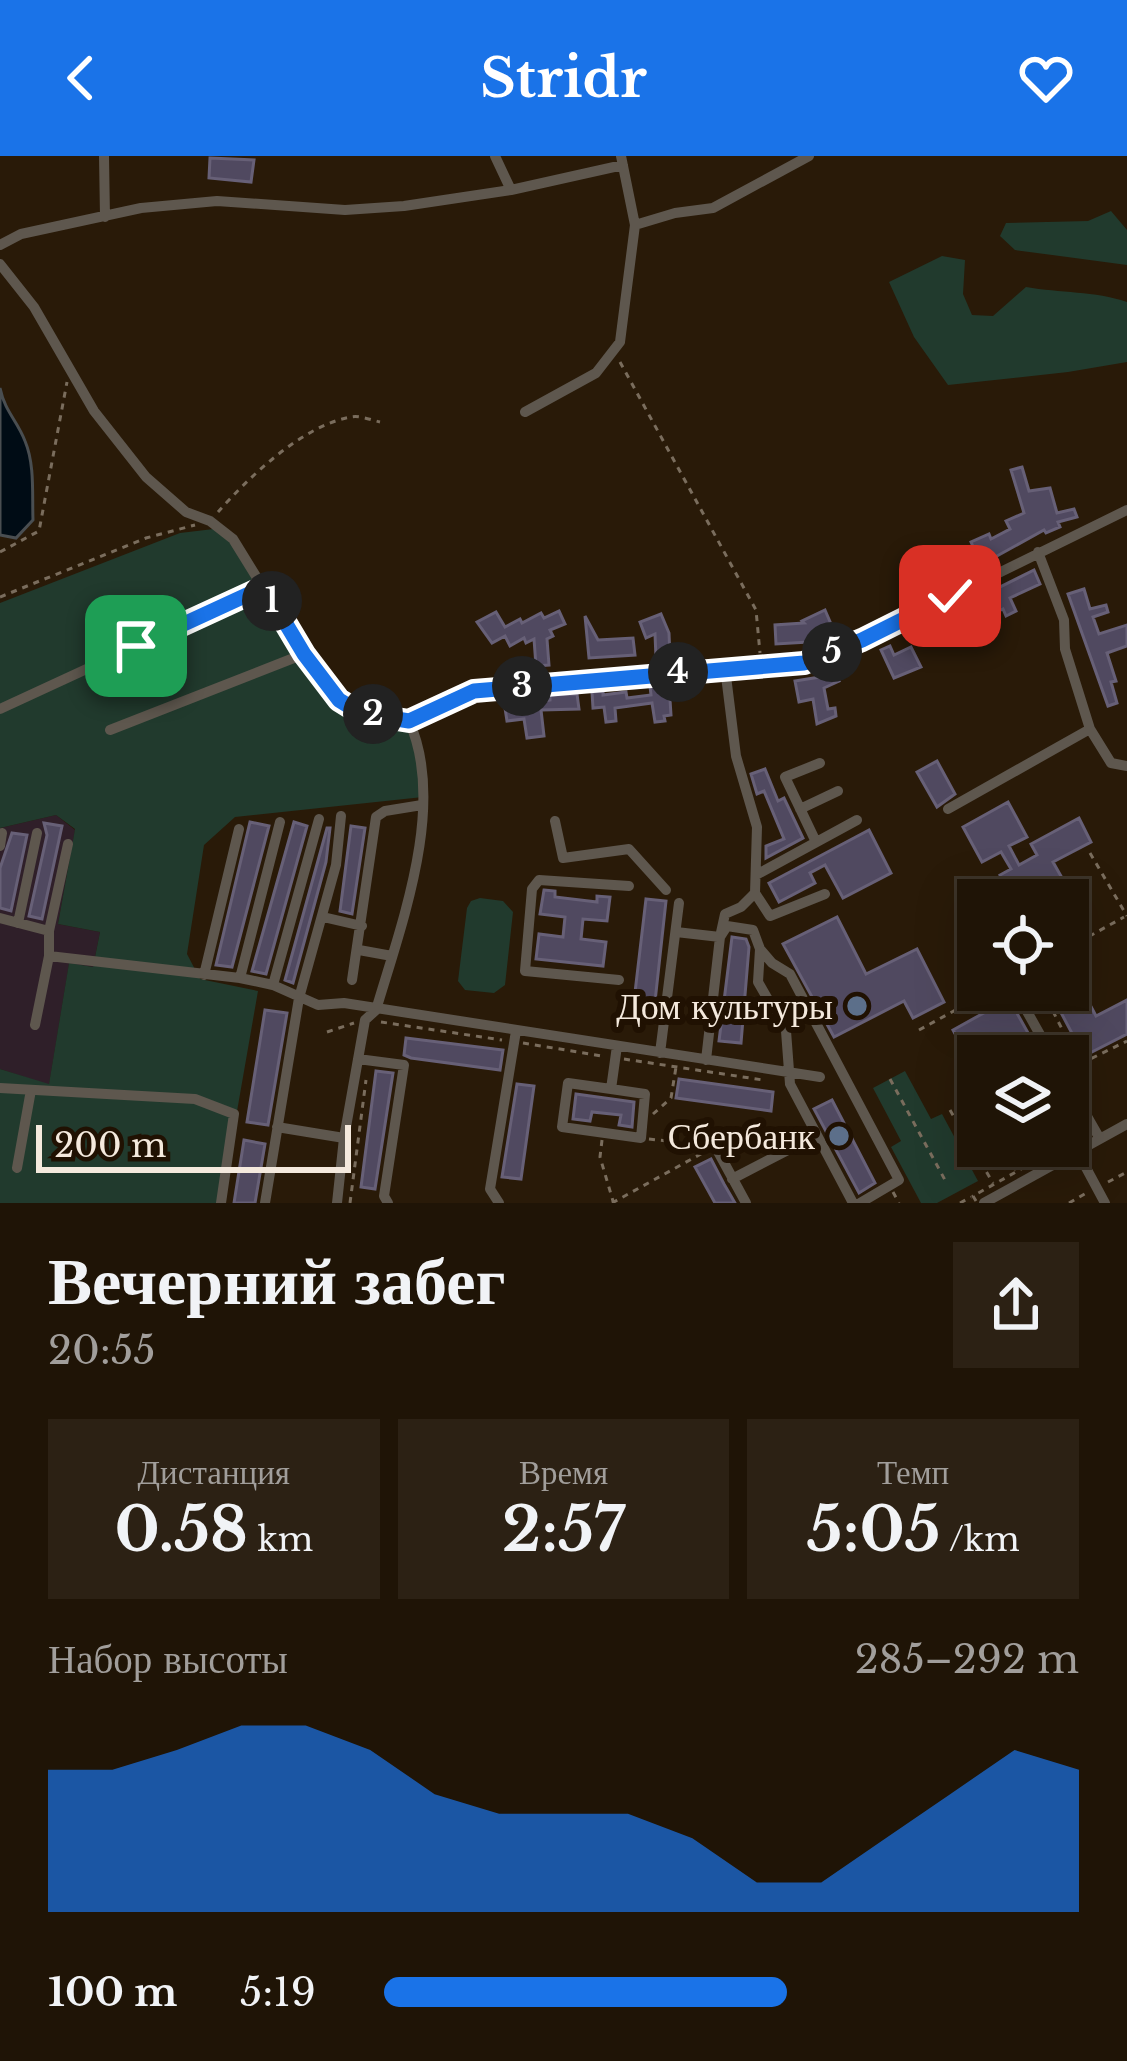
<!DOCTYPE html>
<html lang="ru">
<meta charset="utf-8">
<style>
:root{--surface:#1f1406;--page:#2c2114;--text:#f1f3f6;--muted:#a19e9b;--line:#3c3328;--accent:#1a73e8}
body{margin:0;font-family:"Libre Baskerville",serif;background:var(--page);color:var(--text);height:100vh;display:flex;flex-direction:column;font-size:45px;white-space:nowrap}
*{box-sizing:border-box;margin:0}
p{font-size:39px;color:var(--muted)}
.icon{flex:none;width:66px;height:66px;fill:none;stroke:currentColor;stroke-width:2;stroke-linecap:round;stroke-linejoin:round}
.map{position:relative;height:1047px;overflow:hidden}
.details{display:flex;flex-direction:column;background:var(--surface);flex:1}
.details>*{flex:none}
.controls{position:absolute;left:957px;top:723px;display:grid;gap:24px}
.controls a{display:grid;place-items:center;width:132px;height:132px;border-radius:0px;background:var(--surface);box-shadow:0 12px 48px #0002,0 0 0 3px var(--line);font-size:60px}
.scale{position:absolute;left:36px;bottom:30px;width:315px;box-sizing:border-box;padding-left:12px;border:6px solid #f4e9dd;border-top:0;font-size:33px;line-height:42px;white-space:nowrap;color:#f4e9dd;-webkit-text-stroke:9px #201102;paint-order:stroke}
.pin{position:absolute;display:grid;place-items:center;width:102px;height:102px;color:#fff;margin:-51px;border-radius:24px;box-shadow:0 6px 18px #0006}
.km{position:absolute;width:60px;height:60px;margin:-30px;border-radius:50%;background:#222;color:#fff;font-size:33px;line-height:60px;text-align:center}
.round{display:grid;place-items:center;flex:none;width:126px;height:126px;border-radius:0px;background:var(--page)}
.summary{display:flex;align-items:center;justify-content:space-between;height:204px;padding:0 48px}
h1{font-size:66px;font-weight:800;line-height:90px}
.metrics{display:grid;grid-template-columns:repeat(3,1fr);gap:18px;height:204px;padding:12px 48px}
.metrics div{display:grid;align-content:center;border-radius:0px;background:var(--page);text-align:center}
.metrics b{font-size:60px;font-weight:800}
.metrics small{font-size:33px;font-weight:400}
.metrics p{font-size:33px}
.chart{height:336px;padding:24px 48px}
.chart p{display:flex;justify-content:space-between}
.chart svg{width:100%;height:216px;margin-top:12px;fill:var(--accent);opacity:.7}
ul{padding:0 48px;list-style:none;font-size:39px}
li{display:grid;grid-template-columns:192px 144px 1fr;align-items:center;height:90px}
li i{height:30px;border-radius:15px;background:var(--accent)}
header{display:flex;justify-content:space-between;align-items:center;height:156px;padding:0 48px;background:var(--accent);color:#fff;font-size:54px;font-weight:800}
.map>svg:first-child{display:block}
</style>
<header><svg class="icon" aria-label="back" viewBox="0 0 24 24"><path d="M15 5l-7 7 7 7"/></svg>Stridr<svg class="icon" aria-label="heart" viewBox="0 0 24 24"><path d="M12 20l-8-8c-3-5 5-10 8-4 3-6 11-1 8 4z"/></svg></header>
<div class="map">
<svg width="1127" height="1047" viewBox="0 0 1127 1047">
<rect width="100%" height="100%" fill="#291a08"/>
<path fill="#2f1f29" d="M56,659L75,674L58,768L100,776L93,811L69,808L49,929L0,913V672Z"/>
<path fill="#213a2d" d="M1111,55L1127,74V109L1015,94L1000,80L1006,67L1088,65Z
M942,100L965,104L963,138L972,159L993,160L1026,131C1060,137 1095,135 1127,146V206L1068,216L948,229L914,181L889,126Z
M222,372L339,544L360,557L409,565L423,641L235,661L204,689L187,798L200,823L258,835L221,1047H0V913L49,928L69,807L93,811L100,776L58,768L75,673L56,659L0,672V447L180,377Z
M480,742L503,745L513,756L505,829L494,837L465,834L458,825L467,752L471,745Z
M905,915L931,963L942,958L978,1025L937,1047H921L891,991L901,985L873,932Z"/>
<path fill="#000c15" stroke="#494e51" stroke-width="3" d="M0,232C5,256 17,264 25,285C35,309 32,338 33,364L16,382L0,379Z"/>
<path fill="#504960" stroke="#676077" stroke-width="3" d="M210,2L254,4L251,26L209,22Z
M1022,311L1029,335L1050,332L1057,357L1074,353L1077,361L1058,366L1060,371L1046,377L1044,374L959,421L953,409L976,397L971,386L989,378L991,383L1010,373L1006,365L1024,357L1011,314Z
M1034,414L1040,428L1010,442L1016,455L1006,460L1003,453L973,467L978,477L967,482L961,469L952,474L947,463L972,451L970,446Z
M1084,433L1090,453L1106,449L1108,456L1093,461L1099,478L1127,469V490L1107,497L1116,525L1111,526L1117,547L1108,550L1068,438Z
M825,454L834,475L809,486L776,488L775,469L804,467L802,465Z
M559,455L565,468L550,474L553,480L547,483L549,509L536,510L534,483L526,487L524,482L510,490L505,480L492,487L477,466L496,456L505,471L520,463L522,467L541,457L544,462Z
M661,458L669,477L670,501L656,502L655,478L646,482L640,466Z
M585,460L598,484L633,482L635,499L589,502Z
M890,490L894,499L911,491L921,511L894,522L881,494Z
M833,514L839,525L824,532L828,553L835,552L836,560L817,568L813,543L799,546L795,525L826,520Z
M669,528L671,559L664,560L665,565L655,566L652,547L615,552L616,565L606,566L604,551L593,552L592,536L603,535V539L626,536L627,542L651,539L650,530Z
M577,538L579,553L541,554L544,580L527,582L524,563L507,565L505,552L550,544V539Z
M937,605L955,638L937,651L917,616Z
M765,613L778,645L784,642L803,682L766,702V690L784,683L764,635L757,638L751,618Z
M1008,646L1027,681L1009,690L1019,709L1037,699L1031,688L1079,662L1091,686L1053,706L1062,722L1021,744H992L1008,735L1000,719L1011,713L1001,696L982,706L963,671Z
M250,666L269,670L232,811L216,809Z
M294,666L307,670L266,818L252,815Z
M44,667L62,670L42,763L29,760L47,679Z
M351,670L365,672L352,758L340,755Z
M327,672H330L326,706L293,827L285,824Z
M869,674L891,717L843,742L825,709L810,717L815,727L779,746L769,727Z
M12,677L27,679L11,755L0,752V712Z
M544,734L555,735V741L597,746V740L610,741L607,765L583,763L581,783L606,786L603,810L536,803L539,778L563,781L565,761L540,758Z
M646,743L666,745L653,864L632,862Z
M837,761L866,818L917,793L944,846L913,862L904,845L834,881L783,788Z
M732,781L746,783L749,791L741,887L719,885Z
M1068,807L1096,860L1127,844V878L1084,900L1049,834H1068Z
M1009,843L1041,900H978V919L953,874Z
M265,854L287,857L268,969L247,966Z
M406,882L503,894L500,914L411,902L404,899Z
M376,915L393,917L375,1033L361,1031Z
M679,923L773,936L771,955L676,942Z
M517,928L534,930L521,1023L502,1021Z
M576,938L634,946L632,971L619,969L621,959L592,956L590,965L573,963Z
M832,944L875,1027L859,1037L814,953Z
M244,984L265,988L255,1047H234Z
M711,1003L724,1028L735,1047H715L695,1011Z"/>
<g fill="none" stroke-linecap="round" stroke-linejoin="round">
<path stroke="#7a6d5d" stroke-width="3" stroke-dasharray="6 6" stroke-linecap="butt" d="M620,206L756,454L760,497
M218,356C249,321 303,269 351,261C359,259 371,264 380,266
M0,396L39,375L67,226
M0,441L146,382L195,369
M1090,697L1127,760
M1068,792L1124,761
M1042,834L1080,908L1127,885
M381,866L502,884
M919,874L992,834
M327,876L354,867
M523,887L602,900
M624,903L763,924
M890,923L945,1024
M955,941L972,932L978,945
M950,954L993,1027
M653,958L671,942L676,911
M963,972L978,963
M649,983L705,989
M602,984L600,1001L613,1045
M1004,990L1016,1014
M1108,1026L1127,1016
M893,1036L899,1047
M976,1045L973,1040L1048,998
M350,1047L366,924
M612,1047L708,994
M960,1047L971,1041
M1069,1047L1088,1036"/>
<path stroke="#5e574e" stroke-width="10" d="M104,0L105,61
M495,0L511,34
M635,69L675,57L713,52L809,0
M0,89L21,78L141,52L217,45L345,54L404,50L511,34L623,9
M0,108L34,151L94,255L146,321L186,356L210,365L233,383L304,498L339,544L360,557L409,565C447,649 401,769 376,854L365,864L344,982L337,1047
M525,256L596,217L620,186L635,69L621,0
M1038,396L1064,464L1065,493L1090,573L1111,607L1127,610
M0,553L264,431
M409,565L474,535L804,507L862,484L1127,354
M110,574L304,498
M800,653L838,635
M948,653L1090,573
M555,665L563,702L629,693L666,734
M816,686L785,621L820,607
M0,690L2,677
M756,719L857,664
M755,737L770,760L825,738
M323,761L362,770
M0,762L49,775V800L240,822L273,829L318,849L344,847L820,921
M18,767L37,677
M49,775L68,688
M676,776L720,781L725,758L741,751L755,737L757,671L736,600L725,512
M760,793L772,807L790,818L899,1024L860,1047
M359,794L392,800
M204,819L239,673
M240,822L280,666
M352,824L376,661L385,655L422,649
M619,824L525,815L532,733L539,724L629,730
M273,829L319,663
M1015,834L1052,900
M35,869L49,800
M660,897L679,747
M358,903L404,909L384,1040L388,1047
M706,904L720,781L727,770L753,774L760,793L758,826L786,875L790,928L853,1047
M1068,927L1100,983
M0,932L195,943L234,958L221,1047
M611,933L645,938L641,982L562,971L568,927L611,933L617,890
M277,971L344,982
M715,990L746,1047
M1077,995L1105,1047
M17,1012L31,934
M732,1023L815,980
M265,1047L299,842L336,709L341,660
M499,1047L490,1033L516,875
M984,1047L1127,968"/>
</g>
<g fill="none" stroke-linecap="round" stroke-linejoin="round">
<g stroke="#fff" stroke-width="24">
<path id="route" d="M136,490L264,431L304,498L339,544L360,557L409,565L474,535L804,507L862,484L950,440"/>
</g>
<use href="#route" stroke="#1a73e8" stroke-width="15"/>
</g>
<g fill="#5c6f8a" stroke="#201102" stroke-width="4.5">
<circle cx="857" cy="850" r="12"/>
<circle cx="839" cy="980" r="12"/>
</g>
<g text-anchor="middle" stroke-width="12" stroke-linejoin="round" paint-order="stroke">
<g font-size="36" fill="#f4e9dd" stroke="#201102" text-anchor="end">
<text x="833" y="863">Дом культуры</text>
<text x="815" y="993">Сбербанк</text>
</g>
</g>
</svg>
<div class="controls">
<a><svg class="icon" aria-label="locate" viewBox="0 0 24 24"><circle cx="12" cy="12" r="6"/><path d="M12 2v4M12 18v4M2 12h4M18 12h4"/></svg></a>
<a><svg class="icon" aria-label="layers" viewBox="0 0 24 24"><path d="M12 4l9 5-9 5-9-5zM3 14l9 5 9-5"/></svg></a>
</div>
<div class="scale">200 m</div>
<div class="pin" style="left:136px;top:490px;background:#1e9e55"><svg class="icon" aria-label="arrive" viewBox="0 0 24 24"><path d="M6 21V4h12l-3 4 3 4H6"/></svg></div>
<div class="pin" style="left:950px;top:440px;background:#d93025"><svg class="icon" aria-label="check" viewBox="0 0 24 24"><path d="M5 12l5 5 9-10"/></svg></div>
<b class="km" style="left:272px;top:445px">1</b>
<b class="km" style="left:373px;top:558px">2</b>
<b class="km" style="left:522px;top:530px">3</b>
<b class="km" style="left:678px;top:516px">4</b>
<b class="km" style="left:832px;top:496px">5</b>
</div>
<section class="details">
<div class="summary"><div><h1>Вечерний забег</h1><p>20:55</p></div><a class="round"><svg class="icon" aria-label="share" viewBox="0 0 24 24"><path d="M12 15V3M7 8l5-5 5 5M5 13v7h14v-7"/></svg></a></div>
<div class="metrics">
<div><p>Дистанция</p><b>0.58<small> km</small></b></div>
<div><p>Время</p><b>2:57</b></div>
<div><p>Темп</p><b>5:05<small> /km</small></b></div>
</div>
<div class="chart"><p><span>Набор высоты</span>285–292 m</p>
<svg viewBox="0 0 160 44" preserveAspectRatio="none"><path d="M0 44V15L10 15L20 11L30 6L40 6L50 11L60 20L70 24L80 24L90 24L100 29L110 38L120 38L130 29L140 20L150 11L160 15V44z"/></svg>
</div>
<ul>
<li><b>100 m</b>5:19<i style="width:58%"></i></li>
</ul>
</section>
